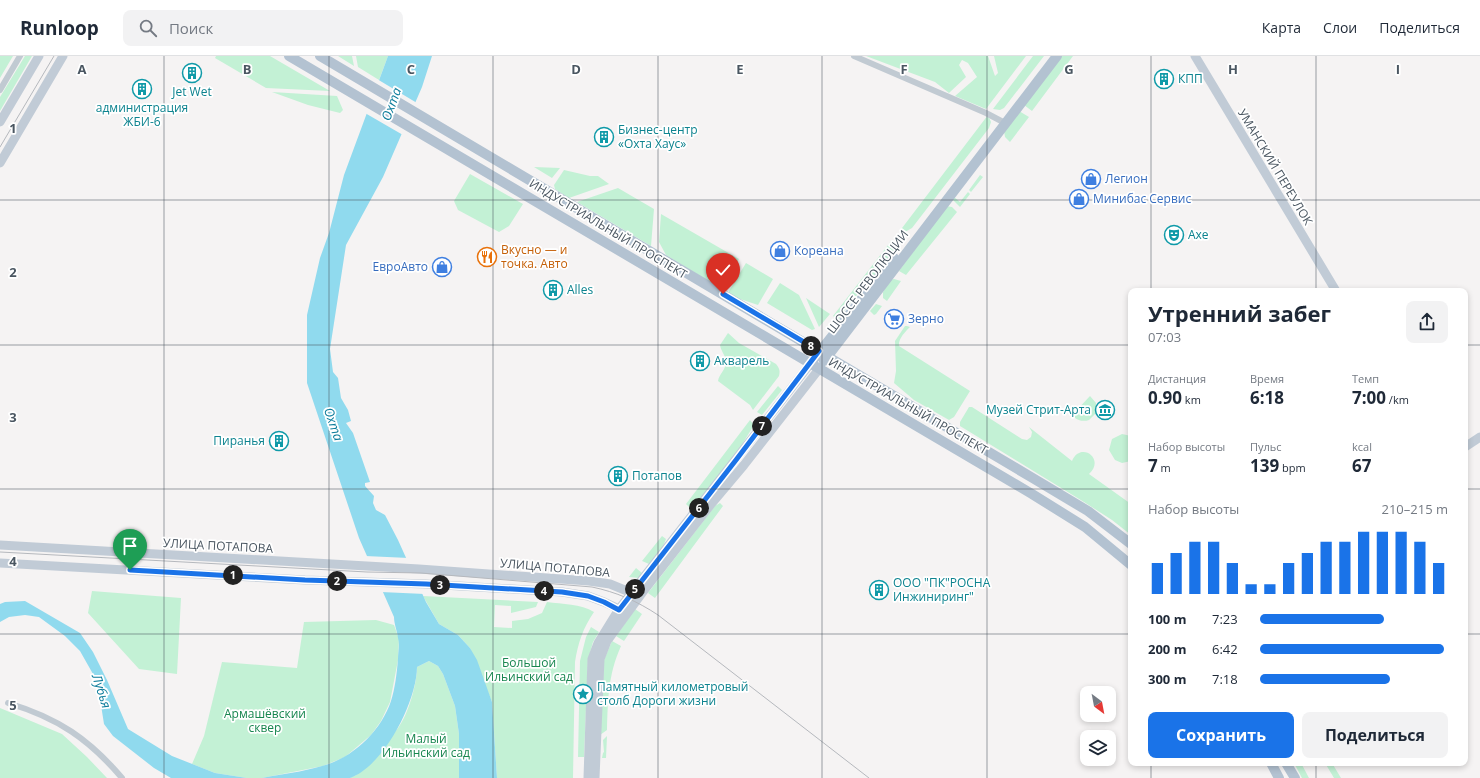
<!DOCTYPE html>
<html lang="ru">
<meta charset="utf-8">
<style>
:root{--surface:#fff;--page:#f2f2f3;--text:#1f2937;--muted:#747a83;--line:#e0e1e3;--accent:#1a73e8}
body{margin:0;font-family:"Open Sans",sans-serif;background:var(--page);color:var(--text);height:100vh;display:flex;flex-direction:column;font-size:15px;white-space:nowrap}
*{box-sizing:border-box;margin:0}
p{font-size:13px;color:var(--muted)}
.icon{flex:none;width:22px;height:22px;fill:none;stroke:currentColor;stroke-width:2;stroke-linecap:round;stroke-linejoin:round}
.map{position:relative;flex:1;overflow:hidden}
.panel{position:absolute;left:1128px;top:232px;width:340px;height:478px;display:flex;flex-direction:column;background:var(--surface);border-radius:8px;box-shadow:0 2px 6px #0003}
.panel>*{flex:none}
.needle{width:26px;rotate:148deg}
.controls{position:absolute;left:1080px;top:630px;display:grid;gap:8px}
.controls a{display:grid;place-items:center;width:36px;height:36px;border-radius:8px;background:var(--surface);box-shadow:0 2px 6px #0003;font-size:20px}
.pin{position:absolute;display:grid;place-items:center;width:34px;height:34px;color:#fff;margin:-41px -17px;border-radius:50% 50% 50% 0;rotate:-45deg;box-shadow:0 0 4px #0007}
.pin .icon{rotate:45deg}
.km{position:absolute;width:20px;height:20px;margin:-10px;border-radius:50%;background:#222;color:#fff;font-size:11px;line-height:20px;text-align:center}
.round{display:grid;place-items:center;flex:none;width:42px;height:42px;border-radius:8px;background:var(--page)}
.headline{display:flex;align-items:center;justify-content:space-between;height:68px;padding:0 20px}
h1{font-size:22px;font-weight:700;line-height:30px}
.metrics{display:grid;grid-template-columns:repeat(3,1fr);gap:6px;height:68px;padding:4px 20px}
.metrics div{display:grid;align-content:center}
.metrics b{font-size:17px;font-weight:700}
.metrics small{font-size:11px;font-weight:400}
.metrics p{font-size:11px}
.chart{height:112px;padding:8px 20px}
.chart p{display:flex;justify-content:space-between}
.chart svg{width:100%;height:72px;margin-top:4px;stroke:var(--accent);stroke-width:6}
.button{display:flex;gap:8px;margin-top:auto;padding:8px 20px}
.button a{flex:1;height:46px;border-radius:8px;background:var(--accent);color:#fff;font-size:16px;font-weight:700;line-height:46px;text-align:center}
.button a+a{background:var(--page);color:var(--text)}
ul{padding:0 20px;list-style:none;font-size:13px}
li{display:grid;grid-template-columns:64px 48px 1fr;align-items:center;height:30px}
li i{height:10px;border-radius:5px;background:var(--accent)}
header{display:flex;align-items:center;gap:24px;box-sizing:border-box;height:56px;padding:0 20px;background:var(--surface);border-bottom:1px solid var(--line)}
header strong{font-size:19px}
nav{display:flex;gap:22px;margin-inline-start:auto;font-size:14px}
.search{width:280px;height:36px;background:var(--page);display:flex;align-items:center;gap:10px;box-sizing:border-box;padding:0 14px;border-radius:8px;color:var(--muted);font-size:15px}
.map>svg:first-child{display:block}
</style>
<header>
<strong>Runloop</strong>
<div class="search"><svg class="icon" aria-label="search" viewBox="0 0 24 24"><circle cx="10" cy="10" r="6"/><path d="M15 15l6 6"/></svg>Поиск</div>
<nav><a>Карта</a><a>Слои</a><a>Поделиться</a></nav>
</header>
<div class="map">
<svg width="1480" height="722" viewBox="0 0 1480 722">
<rect width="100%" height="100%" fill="#f5f3f3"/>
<path fill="#c3f1d5" d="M0,0H13L0,22Z
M25,0H32L0,55V41Z
M216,0H270L330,35L266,32L215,2Z
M338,0H352L354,10Z
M356,0H388L379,24L358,11Z
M866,0H988L995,20L998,17L994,0H1026L986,53L955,40L977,21L968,7L962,4L959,9L966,21L949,37L935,26Z
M1033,0H1044L1004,52L1000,54L993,53Z
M1061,0H1073L1032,55L1024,49Z
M272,36L337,40L343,54L340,57L308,49Z
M1019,55L1029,61L1010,86L1005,81L1004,75Z
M988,59L991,66L989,72L912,172L905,176H899Z
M534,111L560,112L552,122Z
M564,114L590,120H598L609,128L569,142L555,133L554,129Z
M470,118L523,148L509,170L499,176L458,154L454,145Z
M980,119L983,121L971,136L969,134Z
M618,132L654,153L651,190L577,146Z
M968,136L970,138L960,151L952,143L954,141L960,146Z
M946,150L952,151L957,156L906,219L899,215Z
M661,158L739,203L722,231L720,232L666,199L659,186Z
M892,184L895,191C895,205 866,228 857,239C850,247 844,255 838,264L833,260Z
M746,207L773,223L758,249L737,242L729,237V235Z
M894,223L901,225L887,245L883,242V236L890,224Z
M780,227L799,239L815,273L812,274L767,247Z
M806,242L830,258L819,271Z
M876,248L882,250L876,258L874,259L870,255Z
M905,270H907L910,271C905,276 898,283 899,290L970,335L954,361L949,364L914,344L894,327L896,315L895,285Z
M728,277L739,287L776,308C780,313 780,315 779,320L753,354L750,349L718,325C719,318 727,313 726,304C725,299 721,295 720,289Z
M778,330L782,334L762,359L757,356Z
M1090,340L1096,347V357L1089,364C1080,367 1071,362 1071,353L1075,356Z
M969,351H972L1022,383L1027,384L1031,381L1032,376L1029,371L1072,405C1080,385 1106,402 1089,418L1131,448V479L1112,464L1084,446L960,370V366Z
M750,364L754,369L735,400L697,447L690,452L686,448Z
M1122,378L1131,380V405L1122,407L1115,404L1109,394L1112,383Z
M720,447L723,450L655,542L648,537L715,450Z
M662,480L666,483L662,493L649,508L642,505Z
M636,512L642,517L639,522L629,521Z
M92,535L181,542L177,618L139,613L88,557Z
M423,540L538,546L536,551L511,557V550L495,549L494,571L512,572V565L528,563L542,557L547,546C562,548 581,548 594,556C583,572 578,587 575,606L573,722H497L492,646L470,592L458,579L439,568Z
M635,553L642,558L624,585L616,580Z
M376,564L394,569L399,583L398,604L390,646L381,665L371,679L345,701L323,710L262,722H247L215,717L192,708L204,680L222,606L297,612L304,566Z
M591,571L599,576L593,586L588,604L584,701H578L580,605L586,581Z
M612,585L621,590C608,619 608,643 607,674L600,679L604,604Z
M429,605L438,610L443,618L455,650L459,678V722H349L356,719C370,703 385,689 398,672C408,659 417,628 417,611Z
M0,652L62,678L87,701L107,722H0Z
M607,680L606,702H602L603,697L604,696L603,684Z
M1294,707H1301L1309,722H1302Z
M1325,707H1332L1341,722H1334Z"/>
<path fill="#90daee" d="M388,0H432L422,31L383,121L346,189L330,293L333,316L338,322L341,342L348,354L351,365L346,367L353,377L370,426L365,427V430L374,440L373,447L376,454L385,459L398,484L426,546L439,568L458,579L470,592L477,604L492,646L497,722H459V678L455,650L443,618L438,610L429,605L417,611C417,645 384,710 350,722C343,722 333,722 326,722C305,722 283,722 262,722C282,718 302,716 322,710C353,702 381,675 391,645C395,633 397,616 398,603C398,596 400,588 398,582C397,574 394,568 394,561L359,482L307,327V259L320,202L329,177L344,119Z
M25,545L80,577L93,596L107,624L128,673L172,700L215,717L247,722H171L154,712L113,680L104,668L98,630L93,618L80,595L65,580L39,561L25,559L9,561L0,566V548L5,546Z"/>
<path fill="#f5f3f3" d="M377,23L417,47L403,79L365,57Z
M365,500L409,502L425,538L381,536Z"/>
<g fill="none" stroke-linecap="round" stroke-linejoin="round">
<path stroke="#c1cad2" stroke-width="6" d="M854,0L986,57L1005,67
M0,34L20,0
M8,647C58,662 89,683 122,722"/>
<path stroke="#c1cbd6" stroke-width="9" d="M1195,0L1336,235
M0,66L39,0
M0,107L63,0
M1465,391L1480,381
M0,489L419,513L589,525L610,528L632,537
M0,507L305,524L426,528L562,536L588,540L604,546L619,553L633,549
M588,722L592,603L598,587L619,553L810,308
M595,722L600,603L607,585L642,537L712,447L744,409L819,313"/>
<path stroke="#b3c2d1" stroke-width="10" d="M289,0L1032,438L1085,471L1131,509
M320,0L1031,421L1088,455L1131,488
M824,305L1057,0
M810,308L894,202
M1271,707L1279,722
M1286,707L1295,722"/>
<path stroke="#b5b8bd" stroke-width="1" d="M0,91L54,0
M0,496L367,516L421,517L592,531C616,536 637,545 658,559L869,722"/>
</g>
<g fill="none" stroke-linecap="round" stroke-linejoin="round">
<g stroke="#fff" stroke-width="8">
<path id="route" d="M130,514L305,524L426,528L562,536L588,540L604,546L619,554L736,404L819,295L723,238"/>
</g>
<use href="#route" stroke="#1a73e8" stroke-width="5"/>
</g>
<path fill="none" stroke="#4a5661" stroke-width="1" stroke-opacity="0.55" d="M164,0V722M329,0V722M493,0V722M658,0V722M822,0V722M987,0V722M1151,0V235M1316,0V235M0,144H1480M0,289H1131M1465,289H1480M0,433H1131M1465,433H1480M0,578H1131M1465,578H1480M1151,707V722M1316,707V722"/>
<defs>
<g id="building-ring" transform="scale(1)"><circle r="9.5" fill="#fff" stroke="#0f9aa8" stroke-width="1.5"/><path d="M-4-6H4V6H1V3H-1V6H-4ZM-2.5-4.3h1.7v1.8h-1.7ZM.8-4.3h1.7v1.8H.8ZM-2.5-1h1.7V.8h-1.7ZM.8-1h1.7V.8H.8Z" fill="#0f9aa8"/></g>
<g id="shop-ring" transform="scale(1)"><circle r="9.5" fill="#fff" stroke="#3f7fe0" stroke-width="1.5"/><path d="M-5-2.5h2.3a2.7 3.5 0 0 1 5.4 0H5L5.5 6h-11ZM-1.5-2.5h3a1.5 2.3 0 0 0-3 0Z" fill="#3f7fe0"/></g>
<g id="theatre-ring" transform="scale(1)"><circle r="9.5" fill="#fff" stroke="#0f9aa8" stroke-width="1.5"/><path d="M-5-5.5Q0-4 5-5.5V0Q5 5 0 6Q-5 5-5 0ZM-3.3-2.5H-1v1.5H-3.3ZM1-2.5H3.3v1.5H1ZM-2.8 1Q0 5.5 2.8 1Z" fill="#0f9aa8"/></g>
<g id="restaurant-ring" transform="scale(1)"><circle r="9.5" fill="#fff" stroke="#e8710a" stroke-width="1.5"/><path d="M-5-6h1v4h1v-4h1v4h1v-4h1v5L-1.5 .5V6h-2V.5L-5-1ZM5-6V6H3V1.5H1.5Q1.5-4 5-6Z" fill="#e8710a"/></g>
<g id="supermarket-ring" transform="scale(1)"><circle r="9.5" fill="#fff" stroke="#3f7fe0" stroke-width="1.5"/><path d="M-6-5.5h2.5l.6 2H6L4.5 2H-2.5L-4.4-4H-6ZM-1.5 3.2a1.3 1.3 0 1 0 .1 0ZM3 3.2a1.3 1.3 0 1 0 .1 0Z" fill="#3f7fe0"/></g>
<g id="museum-ring" transform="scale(1)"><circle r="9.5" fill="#fff" stroke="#0f9aa8" stroke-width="1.5"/><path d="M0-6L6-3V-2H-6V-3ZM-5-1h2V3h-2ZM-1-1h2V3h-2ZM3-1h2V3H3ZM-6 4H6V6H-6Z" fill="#0f9aa8"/></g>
<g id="sight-ring" transform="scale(1)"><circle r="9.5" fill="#fff" stroke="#0f9aa8" stroke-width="1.5"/><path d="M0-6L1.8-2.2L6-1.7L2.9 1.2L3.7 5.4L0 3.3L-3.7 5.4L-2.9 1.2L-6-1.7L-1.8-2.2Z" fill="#0f9aa8"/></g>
</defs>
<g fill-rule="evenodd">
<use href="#building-ring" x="192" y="17"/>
<use href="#building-ring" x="1164" y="23"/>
<use href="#building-ring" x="142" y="33"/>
<use href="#building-ring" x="604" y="81"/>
<use href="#shop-ring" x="1091" y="123"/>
<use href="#shop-ring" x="1079" y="143"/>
<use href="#theatre-ring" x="1174" y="179"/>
<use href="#shop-ring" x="780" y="195"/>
<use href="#restaurant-ring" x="487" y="201"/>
<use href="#shop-ring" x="442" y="211"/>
<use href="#building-ring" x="553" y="234"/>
<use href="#supermarket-ring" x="894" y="263"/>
<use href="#building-ring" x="700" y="305"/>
<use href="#museum-ring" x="1105" y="354"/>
<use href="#building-ring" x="279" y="385"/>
<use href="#building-ring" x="618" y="420"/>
<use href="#building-ring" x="879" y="534"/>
<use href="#sight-ring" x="583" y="638"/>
</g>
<g text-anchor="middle" stroke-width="3.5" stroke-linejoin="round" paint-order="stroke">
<g font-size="12" fill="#0d838f" stroke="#fff" text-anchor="start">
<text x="1178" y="27">КПП</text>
<text x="192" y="40" text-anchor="middle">Jet Wet</text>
<text x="142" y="56" text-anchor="middle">администрация<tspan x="142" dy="14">ЖБИ-6</tspan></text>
<text x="618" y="78">Бизнес-центр<tspan x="618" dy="14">«Охта Хаус»</tspan></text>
<text x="1188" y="183">Ахе</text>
<text x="567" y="238">Alles</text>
<text x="714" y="309">Акварель</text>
<text x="1091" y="358" text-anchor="end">Музей Стрит-Арта</text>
<text x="265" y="389" text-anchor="end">Пиранья</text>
<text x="632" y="424">Потапов</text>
<text x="893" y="531">ООО "ПК"РОСНА<tspan x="893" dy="14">Инжиниринг"</tspan></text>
<text x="597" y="635">Памятный километровый<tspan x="597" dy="14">столб Дороги жизни</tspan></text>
</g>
<g font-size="12" fill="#4a5661" stroke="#fff">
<text transform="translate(1275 111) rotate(59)" y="4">УМАНСКИЙ ПЕРЕУЛОК</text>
<text transform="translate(608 173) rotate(31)" y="4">ИНДУСТРИАЛЬНЫЙ ПРОСПЕКТ</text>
<text transform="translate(868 226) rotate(-53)" y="4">ШОССЕ РЕВОЛЮЦИИ</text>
<text transform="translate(908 350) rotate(30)" y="4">ИНДУСТРИАЛЬНЫЙ ПРОСПЕКТ</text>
<text transform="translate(218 490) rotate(3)" y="4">УЛИЦА ПОТАПОВА</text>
<text transform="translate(555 512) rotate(5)" y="4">УЛИЦА ПОТАПОВА</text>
</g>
<g font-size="12" fill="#366cbe" stroke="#fff" text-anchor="start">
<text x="1105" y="127">Легион</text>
<text x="1093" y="147">Минибас Сервис</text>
<text x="794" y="199">Кореана</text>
<text x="428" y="215" text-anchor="end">ЕвроАвто</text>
<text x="908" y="267">Зерно</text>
</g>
<g font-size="12" fill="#c56008" stroke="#fff" text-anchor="start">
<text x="501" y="198">Вкусно — и<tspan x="501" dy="14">точка. Авто</tspan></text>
</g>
<g font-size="12" fill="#17864f" stroke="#fff">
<text x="529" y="611">Большой<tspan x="529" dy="14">Ильинский сад</tspan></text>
<text x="265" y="662">Армашёвский<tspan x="265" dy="14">сквер</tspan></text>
<text x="426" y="687">Малый<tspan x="426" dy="14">Ильинский сад</tspan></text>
</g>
<g font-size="13" font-style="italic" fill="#0c7c9b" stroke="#fff">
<text transform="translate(391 48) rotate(-70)" y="5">Охта</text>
<text transform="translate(334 368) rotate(71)" y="5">Охта</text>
<text transform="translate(102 635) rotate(72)" y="5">Лубья</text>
</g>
</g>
<g font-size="13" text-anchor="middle" font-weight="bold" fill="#4a5661" stroke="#fff" stroke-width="3.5" stroke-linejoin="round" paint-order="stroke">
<text x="82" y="18">A</text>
<text x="247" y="18">B</text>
<text x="411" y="18">C</text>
<text x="576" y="18">D</text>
<text x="740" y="18">E</text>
<text x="904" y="18">F</text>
<text x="1069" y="18">G</text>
<text x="1233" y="18">H</text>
<text x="1398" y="18">I</text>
<text x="13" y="77">1</text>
<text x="13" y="221">2</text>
<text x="13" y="366">3</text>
<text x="13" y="510">4</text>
<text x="13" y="654">5</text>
</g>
</svg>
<div class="controls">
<a><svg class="needle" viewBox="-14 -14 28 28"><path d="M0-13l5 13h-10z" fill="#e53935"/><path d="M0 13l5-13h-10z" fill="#747a83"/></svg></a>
<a><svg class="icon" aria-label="layers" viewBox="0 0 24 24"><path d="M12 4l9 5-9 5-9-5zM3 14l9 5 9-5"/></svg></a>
</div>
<div class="pin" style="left:130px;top:514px;background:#1e9e55"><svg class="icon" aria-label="arrive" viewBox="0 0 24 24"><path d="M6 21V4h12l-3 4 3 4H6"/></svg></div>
<div class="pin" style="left:723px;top:238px;background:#d93025"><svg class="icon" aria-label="check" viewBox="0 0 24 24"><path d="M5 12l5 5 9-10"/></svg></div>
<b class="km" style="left:233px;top:519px">1</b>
<b class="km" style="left:337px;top:525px">2</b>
<b class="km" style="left:440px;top:529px">3</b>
<b class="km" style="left:544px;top:535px">4</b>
<b class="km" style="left:635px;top:533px">5</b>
<b class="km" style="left:699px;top:452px">6</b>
<b class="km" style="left:762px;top:370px">7</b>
<b class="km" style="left:811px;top:290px">8</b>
<section class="panel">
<div class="headline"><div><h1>Утренний забег</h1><p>07:03</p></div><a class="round"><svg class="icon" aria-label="share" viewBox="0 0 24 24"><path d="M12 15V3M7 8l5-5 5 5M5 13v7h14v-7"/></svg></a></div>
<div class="metrics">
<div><p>Дистанция</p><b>0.90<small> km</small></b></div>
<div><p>Время</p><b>6:18</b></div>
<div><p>Темп</p><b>7:00<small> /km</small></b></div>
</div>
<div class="metrics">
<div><p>Набор высоты</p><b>7<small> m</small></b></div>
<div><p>Пульс</p><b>139<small> bpm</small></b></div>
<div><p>kcal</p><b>67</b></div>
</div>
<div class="chart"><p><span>Набор высоты</span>210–215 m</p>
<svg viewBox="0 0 160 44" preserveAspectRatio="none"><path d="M5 44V25M15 44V19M25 44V12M35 44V12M45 44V25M55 44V38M65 44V38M75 44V25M85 44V19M95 44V12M105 44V12M115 44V6M125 44V6M135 44V6M145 44V12M155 44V25"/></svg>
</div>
<ul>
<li><b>100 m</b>7:23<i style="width:66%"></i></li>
<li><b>200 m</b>6:42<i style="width:98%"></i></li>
<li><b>300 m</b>7:18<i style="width:69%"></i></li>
</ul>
<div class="button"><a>Сохранить</a><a>Поделиться</a></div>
</section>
</div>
